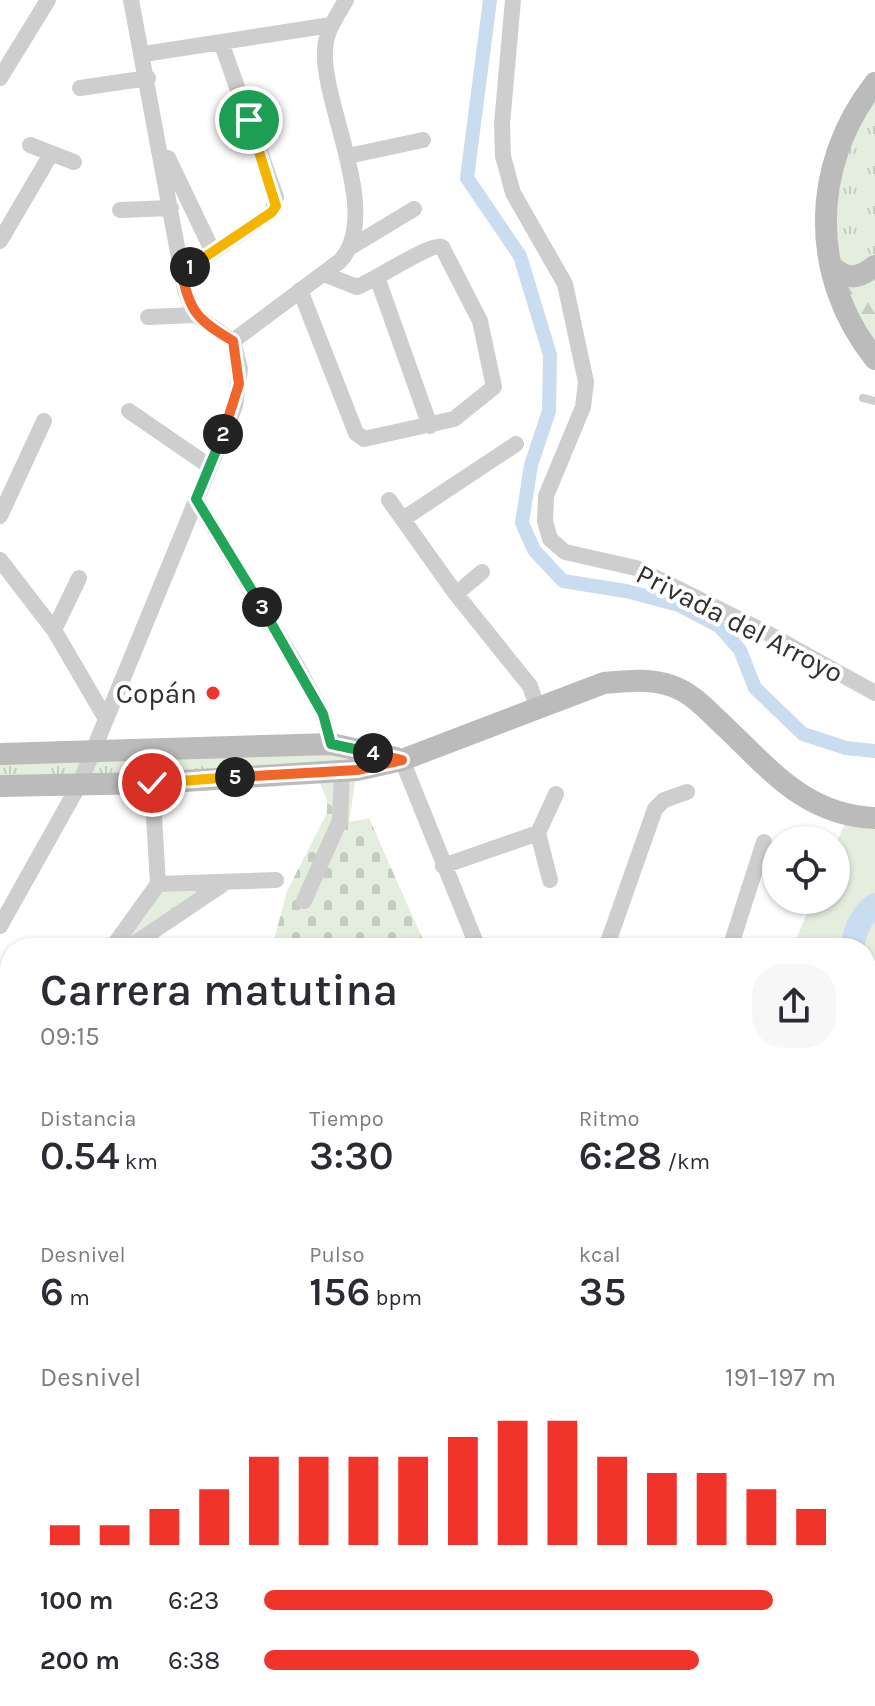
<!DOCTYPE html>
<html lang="es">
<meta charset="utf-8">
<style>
:root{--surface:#fff;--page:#f7f7f7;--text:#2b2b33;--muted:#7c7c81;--accent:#f0332b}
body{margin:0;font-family:Karla,sans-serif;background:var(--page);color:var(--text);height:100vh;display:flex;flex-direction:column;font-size:30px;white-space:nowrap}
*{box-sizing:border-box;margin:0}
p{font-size:26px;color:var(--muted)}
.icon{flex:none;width:44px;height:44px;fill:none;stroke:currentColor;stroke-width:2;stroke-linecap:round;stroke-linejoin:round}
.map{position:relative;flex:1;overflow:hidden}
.drawer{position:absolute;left:0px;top:938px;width:876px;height:768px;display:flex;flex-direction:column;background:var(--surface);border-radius:32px 32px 0 0;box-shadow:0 2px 6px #0004}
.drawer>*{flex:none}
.controls{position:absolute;left:762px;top:826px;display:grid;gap:16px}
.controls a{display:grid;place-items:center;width:88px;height:88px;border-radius:50%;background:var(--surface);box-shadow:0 2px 6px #0004;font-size:40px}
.pin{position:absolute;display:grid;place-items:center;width:68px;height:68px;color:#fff;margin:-34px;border:4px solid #fff;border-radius:50%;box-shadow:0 2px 8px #0007}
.km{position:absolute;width:40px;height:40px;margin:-20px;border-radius:50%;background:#222;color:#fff;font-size:22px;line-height:40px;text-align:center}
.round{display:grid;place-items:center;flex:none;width:84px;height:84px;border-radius:32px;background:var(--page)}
.summary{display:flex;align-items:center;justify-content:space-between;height:136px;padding:0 40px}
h1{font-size:44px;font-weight:600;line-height:60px}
.stats{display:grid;grid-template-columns:repeat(3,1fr);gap:12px;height:136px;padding:8px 40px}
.stats div{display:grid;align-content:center}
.stats b{font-size:40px;font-weight:600}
.stats small{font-size:22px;font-weight:400}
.stats p{font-size:22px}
.chart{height:224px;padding:16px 40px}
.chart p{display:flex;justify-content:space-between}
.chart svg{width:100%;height:144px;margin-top:8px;stroke:var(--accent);stroke-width:6}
ul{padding:0 40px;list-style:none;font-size:26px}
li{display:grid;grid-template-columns:128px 96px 1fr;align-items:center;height:60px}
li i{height:20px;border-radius:10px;background:var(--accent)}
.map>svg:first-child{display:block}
</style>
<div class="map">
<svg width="875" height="1706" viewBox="0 0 875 1706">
<defs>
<pattern id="forest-firs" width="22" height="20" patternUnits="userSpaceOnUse" patternTransform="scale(2)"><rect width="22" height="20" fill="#e5eede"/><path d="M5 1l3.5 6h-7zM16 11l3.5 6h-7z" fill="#c5cdbf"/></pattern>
<pattern id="cemetery-stones" width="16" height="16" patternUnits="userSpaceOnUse" patternTransform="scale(2)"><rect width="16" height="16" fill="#e5eede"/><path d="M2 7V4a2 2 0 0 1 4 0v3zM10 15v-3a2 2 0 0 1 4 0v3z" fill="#c5cdbf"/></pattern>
<pattern id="park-tufts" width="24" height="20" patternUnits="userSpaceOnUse" patternTransform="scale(2)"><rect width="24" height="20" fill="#e5eede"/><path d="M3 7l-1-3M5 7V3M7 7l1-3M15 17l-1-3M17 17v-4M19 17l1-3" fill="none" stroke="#c5cdbf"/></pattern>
</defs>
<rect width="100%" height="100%" fill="#fff"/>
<path fill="#e5eede" d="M848,817L875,818V1706H525L514,1696H866V948H792L813,900H836V844Z
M10,1631V1696H228L235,1706H0V1641Z"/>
<path fill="url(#forest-firs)" d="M875,266V359L843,276Z"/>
<path fill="url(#cemetery-stones)" d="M357,770L349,822L369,818L423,940L409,948H268L273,944L287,891L327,813V800L315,772Z"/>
<path fill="url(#park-tufts)" d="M875,83V266L843,276L824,208Z
M245,747L401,760L0,786V753Z
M224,883L112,948L158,884Z"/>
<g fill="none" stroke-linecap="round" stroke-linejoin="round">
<path stroke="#cadcef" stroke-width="14" d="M490,0L467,178L520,256L550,355L549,411L531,465L522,523L534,550L563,581L626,591L679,605L719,626L740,650L755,688L803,734L846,748L875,751"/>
<path stroke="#cadcef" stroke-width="24" d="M852,948C854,933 861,914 875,905
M866,1029L875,1035
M866,1413L875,1395
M550,1696L552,1706"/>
<path stroke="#cecece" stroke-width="8" d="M863,398L875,401"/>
<path stroke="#cecece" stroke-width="16" d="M131,0L185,290L195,315L233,341
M513,0L502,124L503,156L513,193L565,284L586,382L583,407L546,496L545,521L550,539L565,552L636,568L767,633L875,693
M144,54L331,25
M0,78L48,0
M80,88L148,78
M30,145L74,162
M348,156L423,140
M168,158L213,252
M120,210L171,208
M0,241L51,154
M351,247L414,209
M182,273L272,212L276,197L221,42
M378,280L430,426
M300,290L356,433L364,439L454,419L494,387L480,321L442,247C431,242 374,281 357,287L324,274
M148,317L195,315
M233,341L340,261C383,215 322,105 325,51C325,32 337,16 346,0
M129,411L209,466
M196,499L297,666L323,714L331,744
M389,500L456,594L530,686L537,707
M0,516L44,421
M403,519L516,444
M0,560L54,630L106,719
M456,594L482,572
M54,630L79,578
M402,760L478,948
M152,783L158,884
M443,866L538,833
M550,880L538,833L556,794
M304,901L340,820L342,771
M0,926L79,785L235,406L240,369L233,341
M112,948L158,884L276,880
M128,948L223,884
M606,948L655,809L664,800L687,792
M730,948L764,842
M0,1624L10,1615
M358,1696L365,1706"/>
<path stroke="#bbb" stroke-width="22" d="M875,83C810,166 809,276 875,359
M832,267C848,280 858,279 875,266
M0,754L331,744L396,758
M0,786L152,783L357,770L402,760L604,683C627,681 650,678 672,686C692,693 706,709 721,723C769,768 804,815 875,818"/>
</g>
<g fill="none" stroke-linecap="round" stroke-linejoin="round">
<g stroke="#fff" stroke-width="16">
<path id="split-1" d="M190,267L272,212L276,206L249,120"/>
</g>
<g stroke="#fff" stroke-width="16">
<path id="split-2" d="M190,267L182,273C189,312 199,321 233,341L239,384L223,434"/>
</g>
<g stroke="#fff" stroke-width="16">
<path id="split-3" d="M223,434L196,499L262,607"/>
</g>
<g stroke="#fff" stroke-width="16">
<path id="split-4" d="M262,607L323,714L331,744L373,753"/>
</g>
<g stroke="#fff" stroke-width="16">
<path id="split-5" d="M235,777L357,770L402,760L373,753"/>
</g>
<g stroke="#fff" stroke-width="16">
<path id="split-6" d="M152,783L235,777"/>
</g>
<use href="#split-1" stroke="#f5b400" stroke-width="10"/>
<use href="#split-2" stroke="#f0652b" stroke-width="10"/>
<use href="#split-3" stroke="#22a559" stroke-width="10"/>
<use href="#split-4" stroke="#22a559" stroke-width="10"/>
<use href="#split-5" stroke="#f0652b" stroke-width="10"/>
<use href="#split-6" stroke="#f5b400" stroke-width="10"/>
</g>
<circle fill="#f0332b" stroke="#fff" stroke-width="3" cx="213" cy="693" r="8"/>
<g text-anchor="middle" stroke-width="8" stroke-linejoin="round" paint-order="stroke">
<g font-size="28" fill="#313131" stroke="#fff">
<text transform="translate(740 623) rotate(27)" y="10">Privada del Arroyo</text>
</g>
<g font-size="28" fill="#313131" stroke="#fff" text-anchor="end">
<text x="197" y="703">Copán</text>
</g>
</g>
</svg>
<div class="controls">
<a><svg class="icon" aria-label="locate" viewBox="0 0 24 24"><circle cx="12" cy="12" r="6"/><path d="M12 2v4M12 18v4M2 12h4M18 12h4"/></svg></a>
</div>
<div class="pin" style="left:249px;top:120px;background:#1e9e55"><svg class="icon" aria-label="arrive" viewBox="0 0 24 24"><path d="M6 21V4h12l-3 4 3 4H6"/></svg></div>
<div class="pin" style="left:152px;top:783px;background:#d93025"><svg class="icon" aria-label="check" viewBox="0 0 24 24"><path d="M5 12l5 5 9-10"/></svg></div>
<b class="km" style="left:190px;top:267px">1</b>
<b class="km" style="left:223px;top:434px">2</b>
<b class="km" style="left:262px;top:607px">3</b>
<b class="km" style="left:373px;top:753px">4</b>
<b class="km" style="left:235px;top:777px">5</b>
<section class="drawer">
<div class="summary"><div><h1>Carrera matutina</h1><p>09:15</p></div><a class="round"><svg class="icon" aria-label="share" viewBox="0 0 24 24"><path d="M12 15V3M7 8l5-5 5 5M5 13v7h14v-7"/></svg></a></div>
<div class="stats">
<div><p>Distancia</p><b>0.54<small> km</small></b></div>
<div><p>Tiempo</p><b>3:30</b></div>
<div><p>Ritmo</p><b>6:28<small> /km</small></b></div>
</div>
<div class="stats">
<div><p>Desnivel</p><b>6<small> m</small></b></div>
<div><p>Pulso</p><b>156<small> bpm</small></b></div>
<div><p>kcal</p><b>35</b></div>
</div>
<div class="chart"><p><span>Desnivel</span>191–197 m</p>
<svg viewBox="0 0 160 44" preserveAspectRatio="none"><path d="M5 44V38M15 44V38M25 44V33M35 44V27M45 44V17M55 44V17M65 44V17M75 44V17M85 44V11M95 44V6M105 44V6M115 44V17M125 44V22M135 44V22M145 44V27M155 44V33"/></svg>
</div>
<ul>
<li><b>100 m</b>6:23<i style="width:89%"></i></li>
<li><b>200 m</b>6:38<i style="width:76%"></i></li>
</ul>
</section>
</div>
